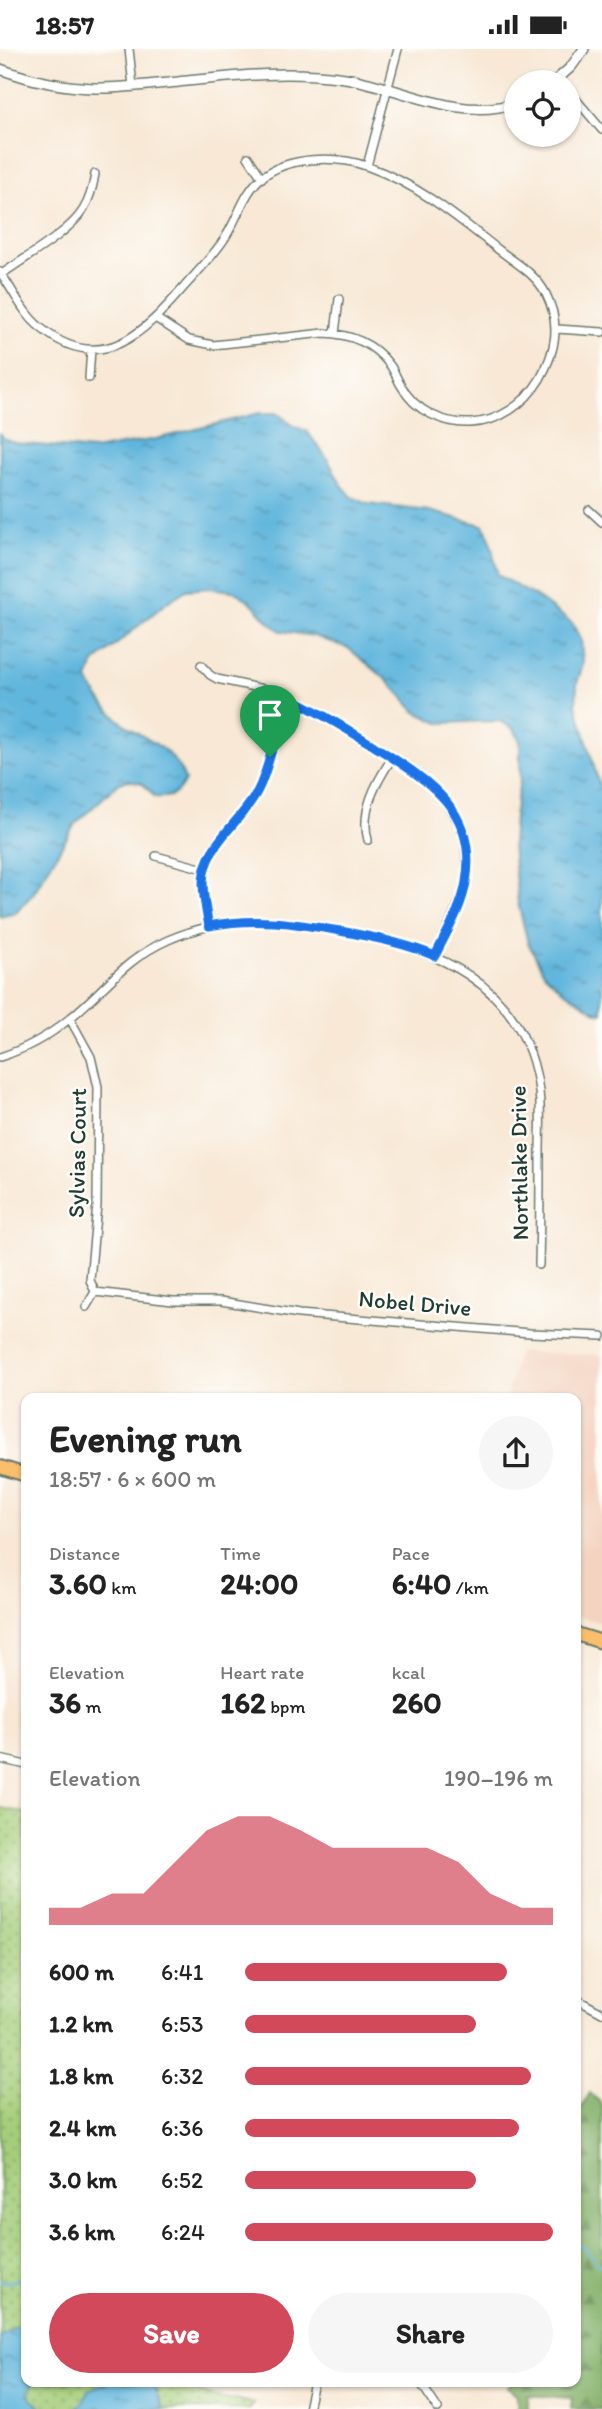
<!DOCTYPE html>
<meta charset="utf-8">
<style>
:root{--surface:#fff;--page:#f6f6f6;--text:#222;--muted:#767676;--accent:#d1495b}
body{margin:0;font-family:Itim,sans-serif;background:var(--page);color:var(--text);height:100vh;display:flex;flex-direction:column;font-size:26px;white-space:nowrap}
*{box-sizing:border-box;margin:0}
p{font-size:23px;color:var(--muted)}
.icon{flex:none;width:38px;height:38px;fill:none;stroke:currentColor;stroke-width:2;stroke-linecap:round;stroke-linejoin:round}
.map{position:relative;flex:1;overflow:hidden}
.details{position:absolute;left:21px;top:1344px;width:560px;height:994px;display:flex;flex-direction:column;background:var(--surface);border-radius:14px;box-shadow:0 2px 5px #0004}
.details>*{flex:none}
.tools{position:absolute;left:504px;top:21px;display:grid;gap:14px}
.tools a{display:grid;place-items:center;width:77px;height:77px;border-radius:50%;background:var(--surface);box-shadow:0 2px 5px #0004;font-size:35px}
.pin{position:absolute;display:grid;place-items:center;width:60px;height:60px;color:#fff;margin:-72px -30px;border-radius:50% 50% 50% 0;rotate:-45deg;box-shadow:0 0 7px #0007}
.pin .icon{rotate:45deg}
.round{display:grid;place-items:center;flex:none;width:74px;height:74px;border-radius:37px;background:var(--page)}
.headline{display:flex;align-items:center;justify-content:space-between;height:119px;padding:0 28px}
h1{font-size:38px;font-weight:800;line-height:52px}
.figures{display:grid;grid-template-columns:repeat(3,1fr);gap:10px;height:119px;padding:7px 28px}
.figures div{display:grid;align-content:center}
.figures b{font-size:30px;font-weight:800}
.figures small{font-size:19px;font-weight:400}
.figures p{font-size:19px}
.chart{height:196px;padding:14px 28px}
.chart p{display:flex;justify-content:space-between}
.chart svg{width:100%;height:126px;margin-top:7px;fill:var(--accent);opacity:.7}
.action{display:flex;gap:14px;margin-top:auto;padding:14px 28px}
.action a{flex:1;height:80px;border-radius:42px;background:var(--accent);color:#fff;font-size:28px;font-weight:800;line-height:80px;text-align:center}
.action a+a{background:var(--page);color:var(--text)}
ul{padding:0 28px;list-style:none;font-size:23px}
li{display:grid;grid-template-columns:112px 84px 1fr;align-items:center;height:52px}
li i{height:18px;border-radius:9px;background:var(--accent)}
.status{display:flex;justify-content:space-between;align-items:center;height:49px;padding:0 35px;background:var(--surface);direction:ltr}
.status svg{height:19px;fill:currentColor}
.map>svg:first-child{display:block}
</style>
<div class="status"><b>18:57</b><svg viewBox="0 0 49 12"><path d="M0 12V9h3v3zM5 12V6h3v6zM10 12V3h3v9zM15 12V0h3v12zM26 1h20v11H26zM47 4h2v5h-2z"/></svg></div>
<div class="map">
<svg width="602" height="2360" viewBox="0 0 602 2360">
<defs>
<pattern id="green-dots" width="8" height="8" patternUnits="userSpaceOnUse" patternTransform="scale(1.75)"><rect width="8" height="8" fill="#a5ce7a"/><path d="M2 2h.1M6 6h.1" fill="none" stroke="#86a865" stroke-width="1.8" stroke-linecap="round"/></pattern>
<pattern id="forest-firs" width="22" height="20" patternUnits="userSpaceOnUse" patternTransform="scale(1.75)"><rect width="22" height="20" fill="#84b16a"/><path d="M5 1l3.5 6h-7zM16 11l3.5 6h-7z" fill="#6b9158"/></pattern>
<pattern id="water-ripples" width="26" height="14" patternUnits="userSpaceOnUse" patternTransform="scale(1.75)"><rect width="26" height="14" fill="#60b6dd"/><path d="M2 4q2-2 4 0t4 0M15 11q2-2 4 0t4 0" fill="none" stroke="#4f95b4"/></pattern>
</defs>
<rect width="100%" height="100%" fill="#fdfcf7"/>
<filter id="ink" filterUnits="userSpaceOnUse"><feTurbulence type="fractalNoise" baseFrequency=".0143" numOctaves="2"/><feDisplacementMap in="SourceGraphic" scale="14" xChannelSelector="R" yChannelSelector="G"/><feConvolveMatrix kernelMatrix="1 2 1 2 8 2 1 2 1" color-interpolation-filters="sRGB"/></filter>
<filter id="wash" filterUnits="userSpaceOnUse"><feTurbulence type="fractalNoise" baseFrequency=".00686" numOctaves="4" result="noise"/><feDisplacementMap in="SourceGraphic" scale="28" xChannelSelector="R" yChannelSelector="G"/><feGaussianBlur stdDeviation="1.57" result="paint"/><feColorMatrix in="noise" values="0 0 0 0 0 0 0 0 0 0 0 0 0 0 0 0 0 1.4 0 .05"/><feComposite in="paint" operator="in"/></filter>
<g filter="url(#wash)">
<rect width="100%" height="100%" fill="#f8e8d5"/>
<path fill="#f4d3c0" d="M518,1303L602,1306V1574L576,1567V1349H506Z"/>
<path fill="url(#green-dots)" stroke="#628657" stroke-width="2" d="M0,1759L26,1764V2333H179L210,2347L254,2354L250,2360H0Z"/>
<path fill="url(#forest-firs)" stroke="#52774f" stroke-width="2" d="M590,2044L602,2055V2360H571L572,2349L528,2346V2360H517V2346L508,2338L512,2333H576V2067Z"/>
<path fill="url(#water-ripples)" stroke="#407a88" stroke-width="2" d="M260,364H277L294,377L307,382L328,411L341,435L352,448L368,455L429,462L483,476L489,487L498,526L538,549L572,574L581,591L583,614L577,635L576,655L602,745V964H598L562,941L544,924L528,894L518,854L512,797L514,766L520,732V692L514,680L500,672L439,674L416,663L387,631L348,599L314,587L281,582L271,575L250,552L233,542L209,539L186,541L166,554L94,614L88,631C96,647 105,658 118,670C145,693 171,694 185,731C178,746 171,749 155,748L142,734L128,731L118,735L75,775L33,845L15,864L0,868V385L5,390L16,394L93,401L156,390Z
M26,2272V2333H34L28,2342L32,2350L41,2360H0V2288Z
M108,2333H152L163,2360H75L83,2353L88,2341Z"/>
<g fill="none" stroke-linecap="round" stroke-linejoin="round">
<path stroke="#60b6dd" stroke-width="2.5" d="M576,2191L599,2216H602
M0,2231L6,2233L26,2230"/>
</g>
</g>
<g filter="url(#ink)">
<g fill="none" stroke-linecap="round" stroke-linejoin="round">
<g stroke="#6b796c" stroke-width="10">
<path id="minor" d="M129,0L133,37
M569,42L602,81
M248,108L262,129
M367,117L398,0
M0,223C13,241 23,265 41,279C101,328 144,284 184,238C198,222 214,206 225,189C238,169 243,145 261,129C288,107 337,106 369,118C419,136 458,169 499,201C516,214 536,225 546,245C561,275 556,302 540,330C525,355 499,373 470,374C444,375 415,362 402,338C397,331 395,322 389,315C373,294 350,285 324,284L213,296L189,291L157,270
M2,225C24,209 69,184 83,161C90,150 93,138 95,125
M557,280L602,283
M335,285L339,250
M89,329L91,300
M589,461L602,473
M201,616L210,626L217,630L268,641L313,660L420,726L442,747L460,776L465,791L467,822L463,845L435,907
M368,791C360,761 376,734 392,709
M156,807L204,820
M210,877C206,859 201,840 204,823C210,790 243,770 258,741C272,712 275,679 287,648
M70,970L91,1008L98,1038L97,1156L90,1231L95,1243L173,1252H221L299,1265L530,1284L602,1287
M0,1008C25,1000 49,987 69,970C105,941 123,911 168,891C230,864 281,871 345,883C436,899 521,933 538,1035C542,1058 540,1082 540,1104C540,1142 540,1179 539,1216
M86,1258L95,1243
M0,1710L26,1716
M576,1950L602,1964
M420,2333L438,2360
M308,2360L314,2333"/>
</g>
<g stroke="#6b796c" stroke-width="12">
<path id="tertiary" d="M0,20C30,31 62,38 94,39C119,40 144,36 169,34C227,28 285,20 345,29C402,38 457,73 516,54
M554,33L571,18L584,0"/>
</g>
<g stroke="#6b796c" stroke-width="16">
<path id="trunk" d="M0,1418L26,1426
M576,1585L602,1593"/>
</g>
<use href="#minor" stroke="#fff" stroke-width="7"/>
<use href="#tertiary" stroke="#fff" stroke-width="9"/>
<use href="#trunk" stroke="#fabe6d" stroke-width="12"/>
</g>
</g>
<g fill="none" stroke-linecap="round" stroke-linejoin="round" filter="url(#ink)">
<g stroke="#fff" stroke-width="14">
<path id="route" d="M287,648C317,661 343,678 371,695C424,729 479,759 466,833C462,859 446,884 435,907C404,894 373,888 340,882C295,874 255,868 209,877C206,863 203,848 203,833C204,795 242,773 258,741C272,713 275,679 287,648Z"/>
</g>
<use href="#route" stroke="#1a73e8" stroke-width="9"/>
</g>
<g text-anchor="middle" stroke-width="5" stroke-linejoin="round" paint-order="stroke">
<g font-size="23" fill="#1f3d34" stroke="#fdfcf7">
<text transform="translate(77 1104) rotate(-89)" y="8">Sylvias Court</text>
<text transform="translate(519 1114) rotate(-91)" y="8">Northlake Drive</text>
<text transform="translate(415 1254) rotate(5)" y="8">Nobel Drive</text>
</g>
</g>
</svg>
<div class="tools">
<a><svg class="icon" aria-label="locate" viewBox="0 0 24 24"><circle cx="12" cy="12" r="6"/><path d="M12 2v4M12 18v4M2 12h4M18 12h4"/></svg></a>
</div>
<div class="pin" style="left:270px;top:708px;background:#1e9e55"><svg class="icon" aria-label="arrive" viewBox="0 0 24 24"><path d="M6 21V4h12l-3 4 3 4H6"/></svg></div>
<section class="details">
<div class="headline"><div><h1>Evening run</h1><p>18:57 · 6 × 600 m</p></div><a class="round"><svg class="icon" aria-label="share" viewBox="0 0 24 24"><path d="M12 15V3M7 8l5-5 5 5M5 13v7h14v-7"/></svg></a></div>
<div class="figures">
<div><p>Distance</p><b>3.60<small> km</small></b></div>
<div><p>Time</p><b>24:00</b></div>
<div><p>Pace</p><b>6:40<small> /km</small></b></div>
</div>
<div class="figures">
<div><p>Elevation</p><b>36<small> m</small></b></div>
<div><p>Heart rate</p><b>162<small> bpm</small></b></div>
<div><p>kcal</p><b>260</b></div>
</div>
<div class="chart"><p><span>Elevation</span>190–196 m</p>
<svg viewBox="0 0 160 44" preserveAspectRatio="none"><path d="M0 44V38L10 38L20 33L30 33L40 22L50 11L60 6L70 6L80 11L90 17L100 17L110 17L120 17L130 22L140 33L150 38L160 38V44z"/></svg>
</div>
<ul>
<li><b>600 m</b>6:41<i style="width:85%"></i></li>
<li><b>1.2 km</b>6:53<i style="width:75%"></i></li>
<li><b>1.8 km</b>6:32<i style="width:93%"></i></li>
<li><b>2.4 km</b>6:36<i style="width:89%"></i></li>
<li><b>3.0 km</b>6:52<i style="width:75%"></i></li>
<li><b>3.6 km</b>6:24<i style="width:100%"></i></li>
</ul>
<div class="action"><a>Save</a><a>Share</a></div>
</section>
</div>
